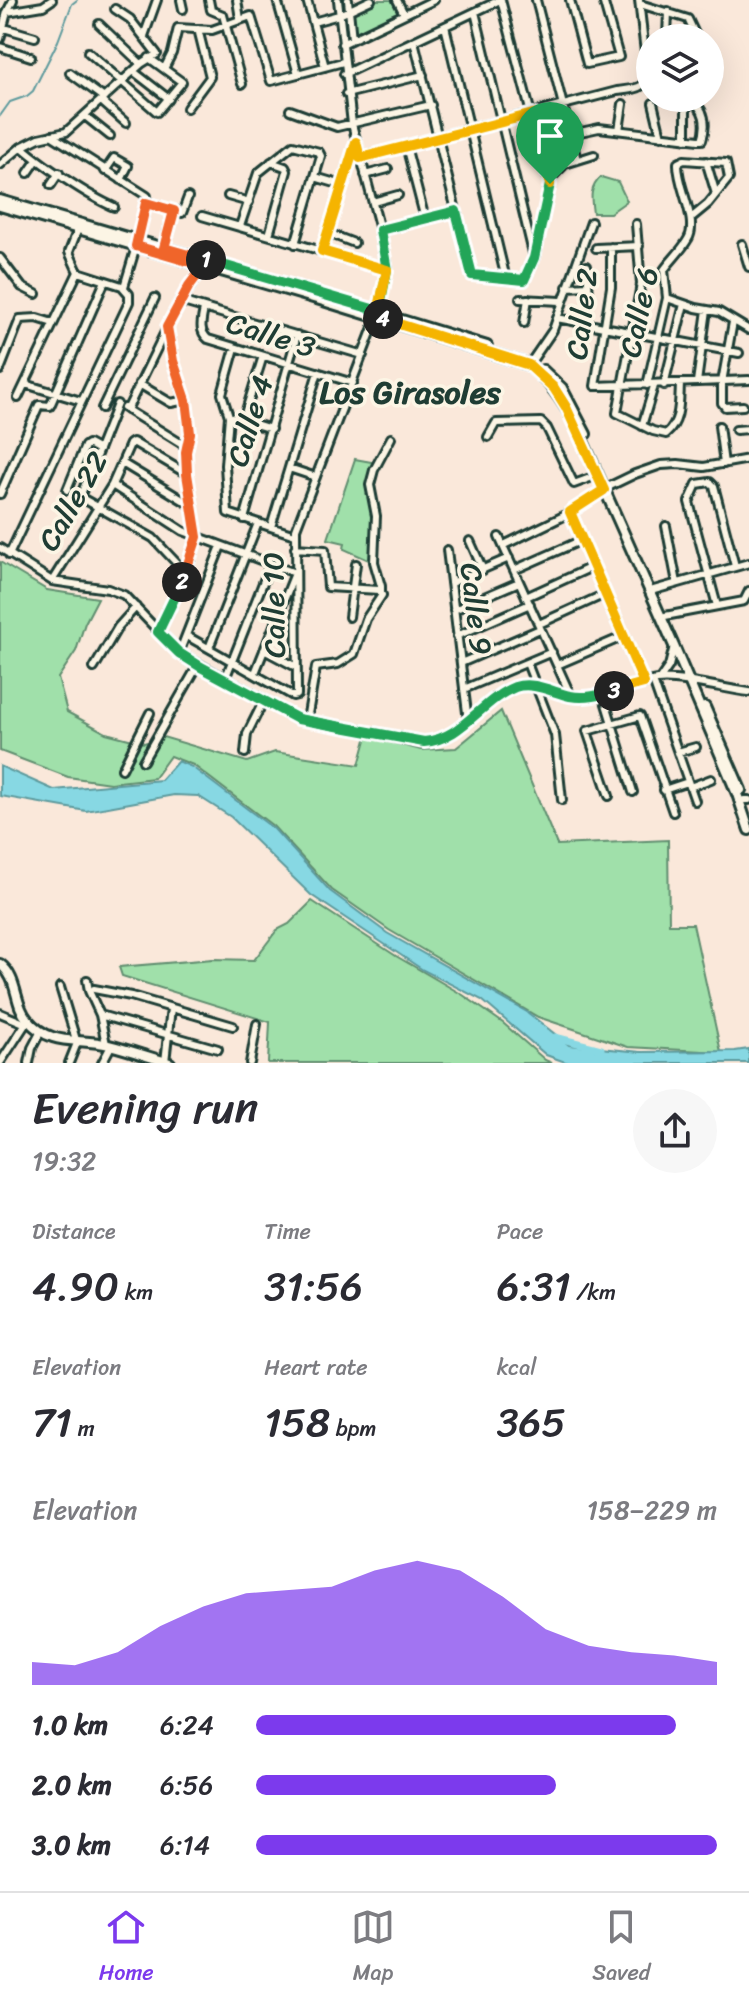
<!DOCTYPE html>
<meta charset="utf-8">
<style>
:root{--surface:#fff;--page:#f7f7f7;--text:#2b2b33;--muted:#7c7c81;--line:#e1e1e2;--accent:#7c3aed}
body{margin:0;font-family:Sriracha,sans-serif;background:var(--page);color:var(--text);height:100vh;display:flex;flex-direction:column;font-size:30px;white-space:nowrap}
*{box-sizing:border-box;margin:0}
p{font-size:26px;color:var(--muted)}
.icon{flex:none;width:44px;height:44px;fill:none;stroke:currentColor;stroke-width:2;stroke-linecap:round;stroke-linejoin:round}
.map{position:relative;height:1063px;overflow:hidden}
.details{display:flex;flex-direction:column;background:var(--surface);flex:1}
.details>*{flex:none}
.controls{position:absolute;left:636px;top:24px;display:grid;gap:16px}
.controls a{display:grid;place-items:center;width:88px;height:88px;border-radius:50%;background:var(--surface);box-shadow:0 8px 32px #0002;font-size:40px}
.pin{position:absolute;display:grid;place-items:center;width:68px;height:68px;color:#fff;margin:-82px -34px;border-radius:50% 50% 50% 0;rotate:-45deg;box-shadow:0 0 8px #0007}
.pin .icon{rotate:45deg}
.km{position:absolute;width:40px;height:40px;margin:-20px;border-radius:50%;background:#222;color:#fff;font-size:22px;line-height:40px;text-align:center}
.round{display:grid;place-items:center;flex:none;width:84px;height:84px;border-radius:42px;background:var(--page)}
.summary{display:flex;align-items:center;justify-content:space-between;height:136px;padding:0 32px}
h1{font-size:44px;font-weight:600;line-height:60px}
.stats{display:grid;grid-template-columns:repeat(3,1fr);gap:12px;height:136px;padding:8px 32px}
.stats div{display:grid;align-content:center}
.stats b{font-size:40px;font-weight:600}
.stats small{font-size:22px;font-weight:400}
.stats p{font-size:22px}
.chart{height:224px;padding:16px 32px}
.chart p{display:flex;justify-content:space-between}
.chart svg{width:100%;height:144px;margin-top:8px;fill:var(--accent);opacity:.7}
ul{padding:0 32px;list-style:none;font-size:26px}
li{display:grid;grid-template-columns:128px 96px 1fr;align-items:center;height:60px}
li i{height:20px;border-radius:10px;background:var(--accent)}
.tabs{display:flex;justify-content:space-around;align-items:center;height:112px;border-top:2px solid var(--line);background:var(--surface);font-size:22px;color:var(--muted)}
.tabs a{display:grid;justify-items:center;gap:4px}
.tabs .current{color:var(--accent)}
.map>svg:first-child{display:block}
</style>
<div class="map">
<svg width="749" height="1063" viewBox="0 0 749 1063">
<rect width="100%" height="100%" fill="#fae8da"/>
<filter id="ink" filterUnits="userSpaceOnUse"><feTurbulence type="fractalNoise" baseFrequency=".0125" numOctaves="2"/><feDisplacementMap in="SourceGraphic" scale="16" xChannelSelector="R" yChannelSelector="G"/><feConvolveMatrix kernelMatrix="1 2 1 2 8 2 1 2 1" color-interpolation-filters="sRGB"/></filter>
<g filter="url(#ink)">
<path fill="#a0e0aa" stroke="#608e6f" stroke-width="2" d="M376,0H395L400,12L355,34L352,11Z
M601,177L618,182L627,201L610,213H593C591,198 589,188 601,177Z
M355,459L377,463L369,485L374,504L373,562L344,549L345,543L328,539Z
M0,562L47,590L98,598L85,623L76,651L58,678L67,712L106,733L144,743L163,737L247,762L275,752L359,765L367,736L421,750L456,748L501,711L557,845L668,840L669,924H693L721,1052L628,1047L538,1017L389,930L332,890L273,826L193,765L170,756L154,778L110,783L68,777L0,751Z
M312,901L396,956L463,995L503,1023L545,1060L552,1063H268L270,1022L122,976L119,967L213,959L254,960L277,930L289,924Z"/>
<path fill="#87d8e3" stroke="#5d9a9d" stroke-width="2" d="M178,761L192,767L274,829L330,891L387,933L527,1012L569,1045L641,1052L735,1051L749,1049V1063H568L546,1055L482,1000L423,970L311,895L231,817L198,796L174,795L86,811L0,796V766L54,790L161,780Z"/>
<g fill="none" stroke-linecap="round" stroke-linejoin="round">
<path stroke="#5d9a9d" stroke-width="2" d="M0,116L10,102L27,96L33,91L58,41L72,4L77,0"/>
<path stroke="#87d8e3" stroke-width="7" d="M555,1037L601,1049"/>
<g stroke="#1f3d34" stroke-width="12">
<path id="minor" d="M181,0L183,9
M209,0L211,10L223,15L242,84
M237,0L240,19
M277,0L298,74
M307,0L325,67
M348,0L352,39
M397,0L404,14
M501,0L549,182
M536,0L577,160
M570,0L587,64L619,57L603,0
M639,0L647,70
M640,4L688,19L697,38
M7,12L43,6L52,0
M475,12L533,253
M313,22L339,15L371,0
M99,24L141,64
M445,26L506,279
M4,28L35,37
M144,36L157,0
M667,38L668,11
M0,39L7,12L13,0
M414,41L472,275L524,280L534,258L551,178L565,164L594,155
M342,44L434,0
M0,47L31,57
M88,52L157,112L182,82L149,58
M164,69L172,53L178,28L212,30L251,16L271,81L343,62
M133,71L169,99
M70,73L104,98
M710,73L716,76
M344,74L500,0
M346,94L423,75
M101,101L126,123
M653,103L661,136
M187,108L210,77L198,29
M290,110L337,127L431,105
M85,116L110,136
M619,130L623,104
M571,134L599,128L699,140H702C707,126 706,106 689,101L686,104V139
M51,135L147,196L138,240L124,287
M406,146L425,219
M22,147C41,164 90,197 114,207
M360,158L617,91C640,88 645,90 650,66
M706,161L716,194
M0,165L21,147L39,138L66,132L141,64L157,54L130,19L115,9
M105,171L114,158L128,166L121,180
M28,173L37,160
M365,175L388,169
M315,177L342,185
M51,185L59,173
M228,196L249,202
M373,202L398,195
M146,203L182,213L188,197
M202,216L387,270
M636,224L641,284L617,413L653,431L666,434C681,421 679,402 680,384
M240,226L258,173L293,145L319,152L321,156L295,244
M380,230L456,211
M328,233L354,243
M269,235L287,171L285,167L271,162
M742,244L749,267
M611,247V287L595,386L749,380
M164,248L174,211
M596,248L639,246
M322,251L356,142
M0,258L22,287L36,294
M587,266L589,296
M567,287L588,286
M667,298L696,308L719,312L749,330
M520,299L561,301
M180,301L363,355
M204,309C202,320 198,331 208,339L353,383
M557,318L739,353
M733,322L722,382V403L725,407L743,406
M524,323L528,299
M235,348L222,394L229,416L225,465L228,513L295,535
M529,365L553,330L591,222
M0,370L20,319L37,318L53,323
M697,382L707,310
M25,384L81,401
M139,384L171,403L186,400
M647,385L667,298L664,270C671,260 682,250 688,239C699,221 677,186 678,163L684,160L726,163L729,178L708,204L691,218
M664,385L684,304
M18,398L78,272L69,252L78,229
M117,404L80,497L153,538L186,573
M102,408L155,298
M124,408L187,447
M127,410L180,301L204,266
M229,416L271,429
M243,420L263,356
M642,426L654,386
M719,426L724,464
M736,430L749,429
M488,437L496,423L541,422L547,428L574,484L598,475
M122,463L191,505
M289,468L316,477
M112,485L183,531L295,573L255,673
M67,490L85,446L88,444L99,450
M0,494L39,405L50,406L105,281
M570,512L644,683
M244,519L297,335
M666,526L677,583
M271,527L318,372
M499,537L571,696
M470,541L483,570
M504,545L568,514L608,487L635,474L661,465L678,464L704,467L749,459
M0,548L52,581L108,589L124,595L179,653L298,719L424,742C462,740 479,702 512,688C535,679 555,696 578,697C606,698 630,684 657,680C679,677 725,689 749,692
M295,548L325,550L328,587L379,590L382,595L366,619L354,654L338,664L316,667L307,720
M447,550L468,721
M9,555L129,302V294L122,286L78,272
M514,570L582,540
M52,581L112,485L130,444L133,442L187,474
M451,583L509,558
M654,590L749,563
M381,592V586L374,562L376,516L370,485L374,470L391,438
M526,597L594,566
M717,606L689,502L697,484L710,482L714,486L735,566
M454,610L519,582
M665,616L744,601L749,591
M349,617L356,564
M539,624L605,594
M158,632L186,573L197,537L187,474L186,452L190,433L186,400L173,361L167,327
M187,636L293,696L297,695L296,529L377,317L387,270L380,230L352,124L338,0
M457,636L530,604
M209,648L258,523
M264,650L296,667
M179,653L221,546
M461,663L540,629
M527,663L555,735L562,800
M557,665L622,637
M94,668L118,627L136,607
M225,679L270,565
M660,679L669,666L674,646
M653,681L695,801
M464,689L552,652
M603,694L633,792
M678,752L696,747
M245,753L247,734L264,700
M143,761L198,665
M122,769L150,713
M690,787L711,779
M664,790L688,782
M609,796L587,731L640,716L673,812
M744,800H749
M87,980L89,991L100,1015L106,1044
M60,987L77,1043L69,1063
M94,989L131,996L233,1026
M0,1013L24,1023
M100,1015L218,1049
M165,1062L171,1008
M0,1063L28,1020
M29,1063L32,1048L41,1031
M102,1063L111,1046
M250,1063L257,1024"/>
</g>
<g stroke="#1f3d34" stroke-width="14">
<path id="major" d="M0,200L219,264
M0,206L320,300L529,365C549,381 562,400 575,423L674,646L737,794L749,830
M244,272L487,346
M543,370L562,388L586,434
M705,707L741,790
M0,964C19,979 13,1002 27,1019C51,1048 78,1037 109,1045C129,1050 149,1057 170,1063"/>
</g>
<use href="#minor" stroke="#fcf5e5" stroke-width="6"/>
<use href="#major" stroke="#fcf5e5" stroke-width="8"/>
</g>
</g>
<g fill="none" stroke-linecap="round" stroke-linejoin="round" filter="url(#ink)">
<g stroke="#fff" stroke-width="16">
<path id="split-1" d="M206,260L379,311L387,270L380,230L456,211L472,275L524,280L534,258L550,184"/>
</g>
<g stroke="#fff" stroke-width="16">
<path id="split-2" d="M182,582L197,537L187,474L186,452L190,433L186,400L173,361L167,327L189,286L204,266L136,246L146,203L174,211L164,248L206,260"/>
</g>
<g stroke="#fff" stroke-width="16">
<path id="split-3" d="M182,582L158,632L179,653L201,667L298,719L424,742C463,739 481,700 515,687C533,681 552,692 570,696C585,699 600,695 614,691"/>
</g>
<g stroke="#fff" stroke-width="16">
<path id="split-4" d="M383,319L529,365L554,388L566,407L604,490L570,512L644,683L614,691"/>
</g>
<g stroke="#fff" stroke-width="16">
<path id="split-5" d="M383,319L377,317L387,270L322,251L356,142L360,158L533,114L550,184"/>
</g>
<use href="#split-1" stroke="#22a559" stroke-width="10"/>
<use href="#split-2" stroke="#f0652b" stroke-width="10"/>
<use href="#split-3" stroke="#22a559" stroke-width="10"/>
<use href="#split-4" stroke="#f5b400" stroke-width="10"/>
<use href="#split-5" stroke="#f5b400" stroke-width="10"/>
</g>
<g text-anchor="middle" stroke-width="7" stroke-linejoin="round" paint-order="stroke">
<g font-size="30" fill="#1f3d34" stroke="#fcf5e5">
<text transform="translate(639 312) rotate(-78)" y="10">Calle 6</text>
<text transform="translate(582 314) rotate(-83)" y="10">Calle 2</text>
<text transform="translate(271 335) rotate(17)" y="10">Calle 3</text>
<text transform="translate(250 421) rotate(-73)" y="10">Calle 4</text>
<text transform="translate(73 501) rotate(-60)" y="10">Calle 22</text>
<text transform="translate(274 605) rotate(-91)" y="10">Calle 10</text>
<text transform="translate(476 609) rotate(83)" y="10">Calle 9</text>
</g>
<g font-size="32" font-weight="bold" fill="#1f3d34" stroke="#fcf5e5">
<text x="410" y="403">Los Girasoles</text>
</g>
</g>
</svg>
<div class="controls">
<a><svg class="icon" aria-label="layers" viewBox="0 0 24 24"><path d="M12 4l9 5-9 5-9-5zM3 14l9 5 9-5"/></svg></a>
</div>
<div class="pin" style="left:550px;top:184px;background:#1e9e55"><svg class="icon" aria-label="arrive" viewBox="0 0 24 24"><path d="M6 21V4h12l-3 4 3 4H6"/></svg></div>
<b class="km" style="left:206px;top:260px">1</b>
<b class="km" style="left:182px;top:582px">2</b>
<b class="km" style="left:614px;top:691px">3</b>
<b class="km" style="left:383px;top:319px">4</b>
</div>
<section class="details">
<div class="summary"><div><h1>Evening run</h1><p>19:32</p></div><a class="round"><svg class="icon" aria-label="share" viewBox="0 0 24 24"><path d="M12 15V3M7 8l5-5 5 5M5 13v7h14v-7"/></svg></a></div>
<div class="stats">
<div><p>Distance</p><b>4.90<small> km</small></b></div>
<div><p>Time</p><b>31:56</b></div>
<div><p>Pace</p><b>6:31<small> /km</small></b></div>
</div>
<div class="stats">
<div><p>Elevation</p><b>71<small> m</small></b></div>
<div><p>Heart rate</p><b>158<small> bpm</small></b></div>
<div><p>kcal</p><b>365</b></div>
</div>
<div class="chart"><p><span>Elevation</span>158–229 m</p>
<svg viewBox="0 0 160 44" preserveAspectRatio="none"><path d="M0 44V37L10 38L20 34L30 26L40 20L50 16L60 15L70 14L80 9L90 6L100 9L110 17L120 27L130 32L140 34L150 35L160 37V44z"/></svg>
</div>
<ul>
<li><b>1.0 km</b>6:24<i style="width:91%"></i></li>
<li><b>2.0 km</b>6:56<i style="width:65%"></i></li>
<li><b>3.0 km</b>6:14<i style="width:100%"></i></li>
</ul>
</section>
<nav class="tabs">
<a class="current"><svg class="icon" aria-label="home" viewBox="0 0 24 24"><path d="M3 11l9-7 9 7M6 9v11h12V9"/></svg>Home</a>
<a><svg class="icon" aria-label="map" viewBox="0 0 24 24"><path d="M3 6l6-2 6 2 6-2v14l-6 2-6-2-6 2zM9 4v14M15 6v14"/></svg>Map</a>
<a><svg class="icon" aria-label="saved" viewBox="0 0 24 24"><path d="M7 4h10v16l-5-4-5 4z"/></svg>Saved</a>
</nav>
